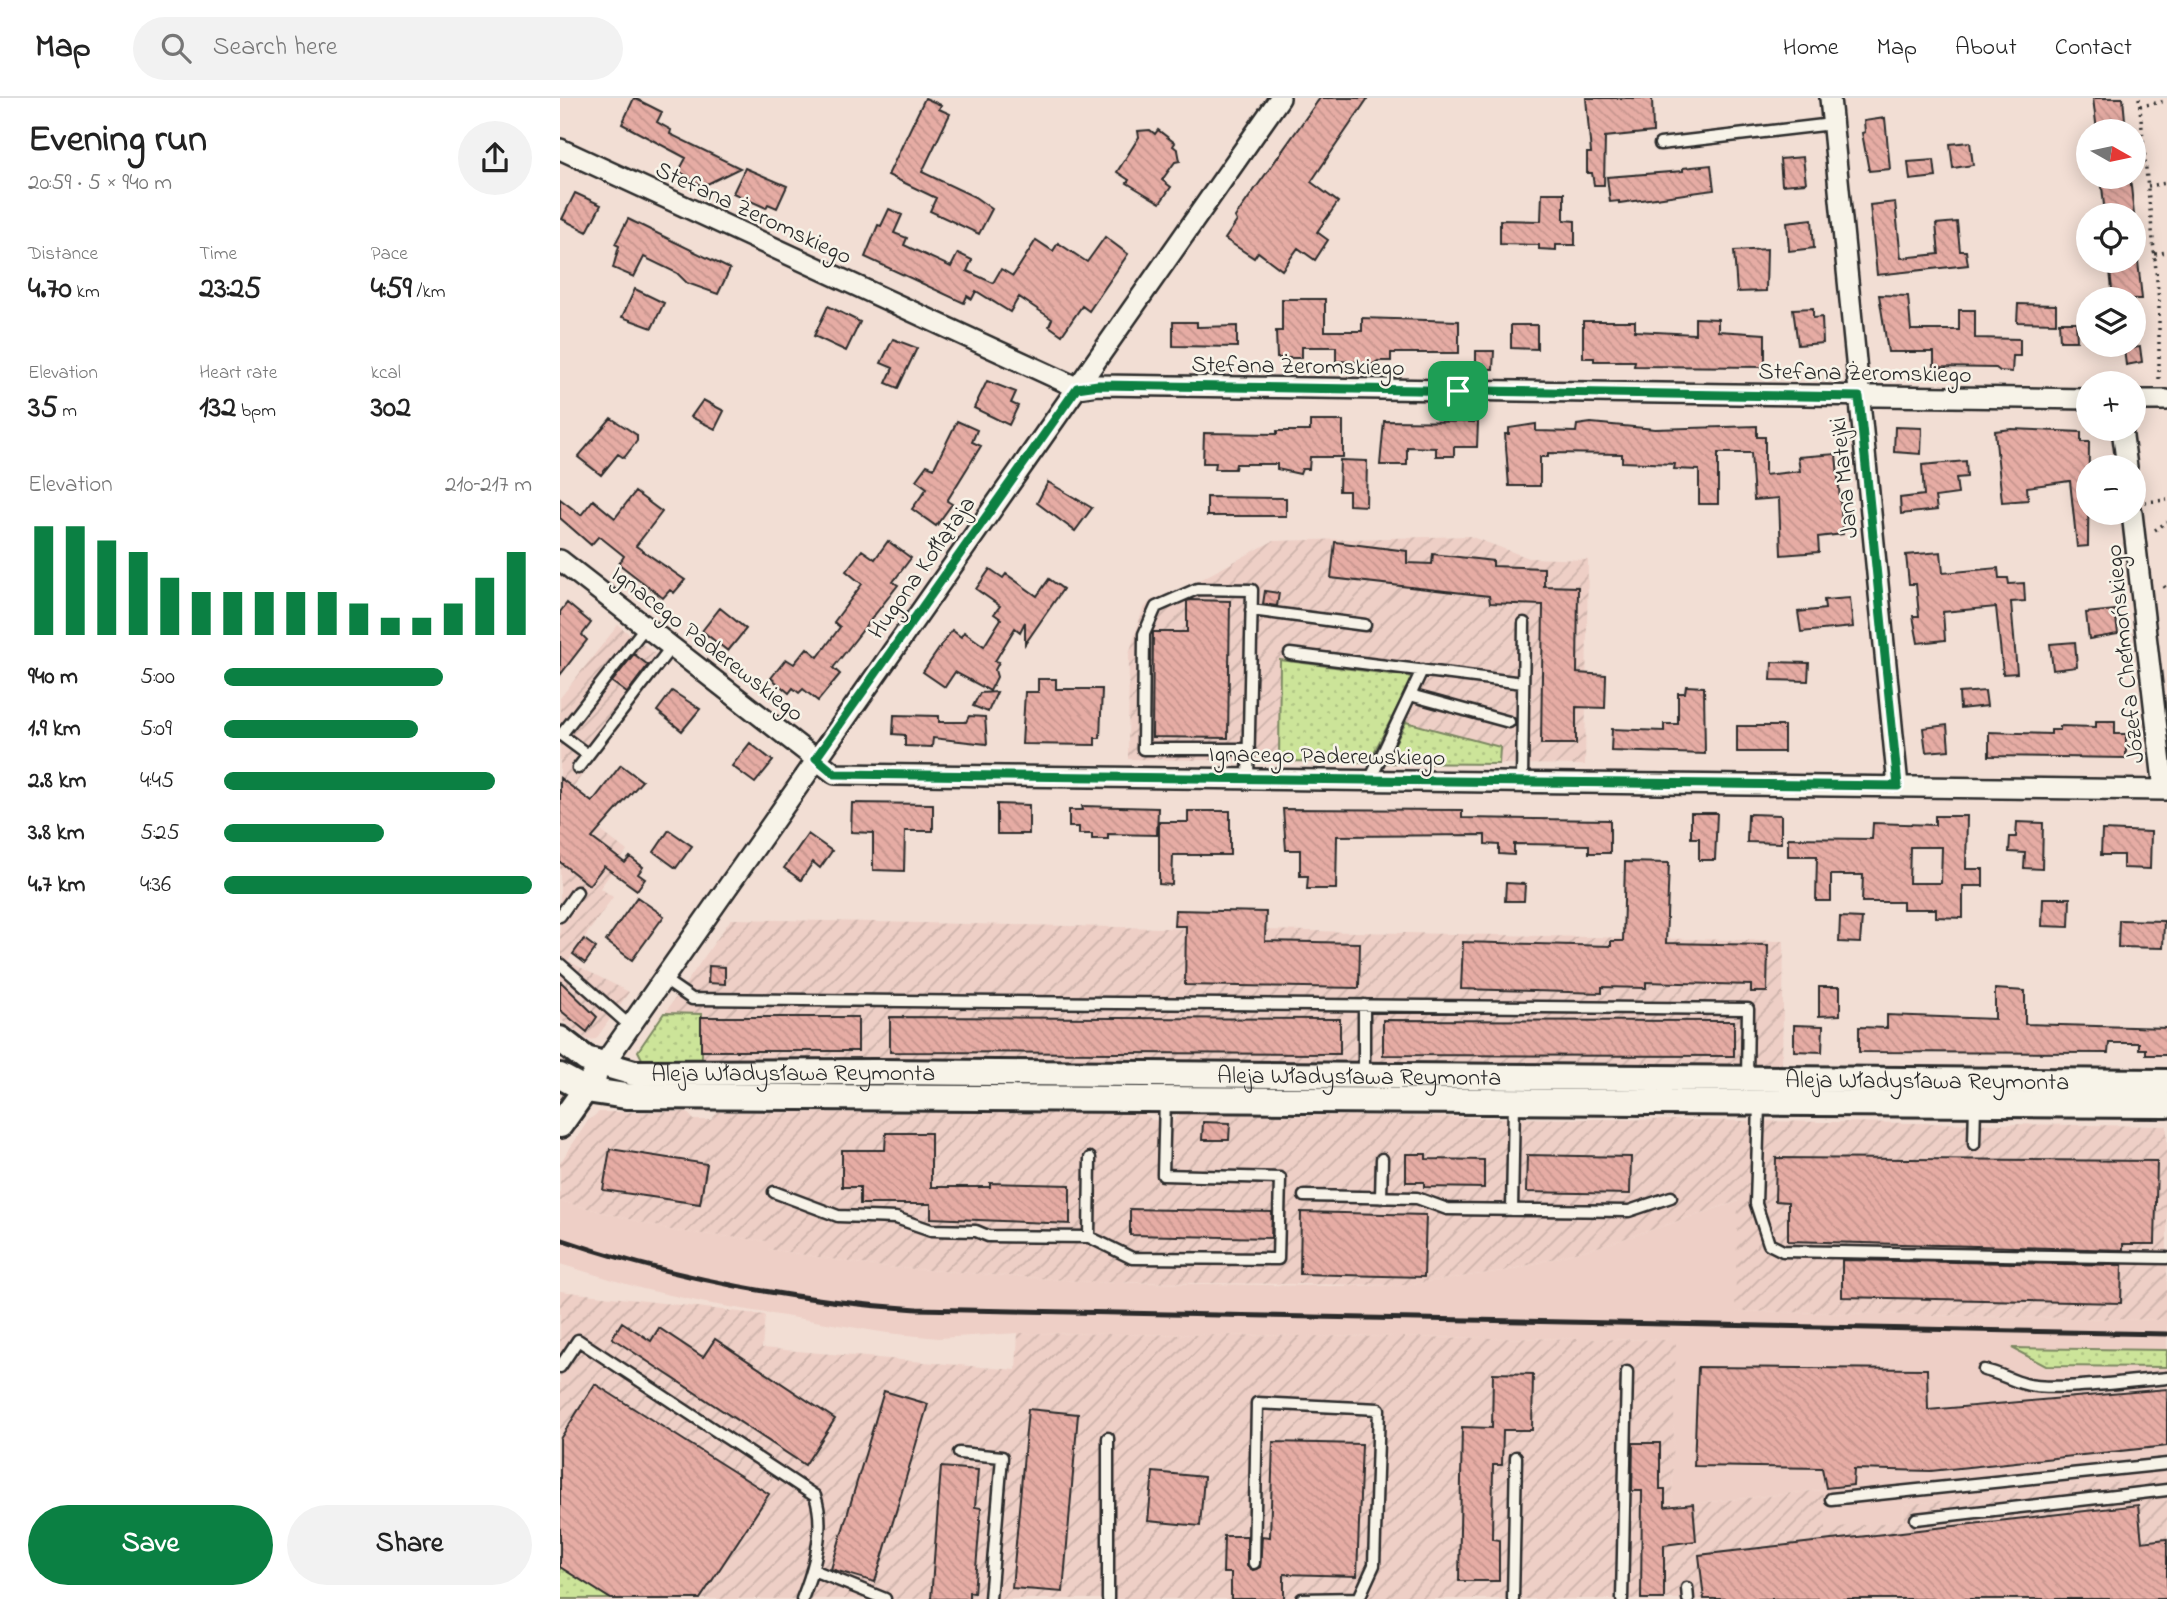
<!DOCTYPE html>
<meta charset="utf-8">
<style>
:root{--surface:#fff;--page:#f2f2f2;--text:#222;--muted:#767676;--line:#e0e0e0;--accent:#0b8043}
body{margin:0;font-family:"Indie Flower",sans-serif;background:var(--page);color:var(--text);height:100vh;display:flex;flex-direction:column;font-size:26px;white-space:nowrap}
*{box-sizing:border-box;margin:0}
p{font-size:23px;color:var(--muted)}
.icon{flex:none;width:38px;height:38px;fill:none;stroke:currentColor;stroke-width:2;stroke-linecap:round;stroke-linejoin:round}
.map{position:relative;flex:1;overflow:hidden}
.details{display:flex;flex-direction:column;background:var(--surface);width:560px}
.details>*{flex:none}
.needle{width:46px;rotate:99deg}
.tools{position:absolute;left:1516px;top:21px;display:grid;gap:14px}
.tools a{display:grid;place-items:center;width:70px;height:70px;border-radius:50%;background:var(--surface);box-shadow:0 4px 18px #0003;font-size:35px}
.pin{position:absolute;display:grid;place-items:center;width:60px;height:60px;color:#fff;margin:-30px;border-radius:14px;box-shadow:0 4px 10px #0006}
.round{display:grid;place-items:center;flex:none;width:74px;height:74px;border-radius:37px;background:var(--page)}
.overview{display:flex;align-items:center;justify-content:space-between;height:119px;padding:0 28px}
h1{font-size:38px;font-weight:700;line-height:52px}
.figures{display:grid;grid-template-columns:repeat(3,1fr);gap:10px;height:119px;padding:7px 28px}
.figures div{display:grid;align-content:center}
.figures b{font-size:30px;font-weight:700}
.figures small{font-size:19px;font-weight:400}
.figures p{font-size:19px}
.chart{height:196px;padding:14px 28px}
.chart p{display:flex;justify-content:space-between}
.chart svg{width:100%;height:126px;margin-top:7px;stroke:var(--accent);stroke-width:6}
.action{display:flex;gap:14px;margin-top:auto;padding:14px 28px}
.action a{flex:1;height:80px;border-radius:42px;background:var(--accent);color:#fff;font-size:28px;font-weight:700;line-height:80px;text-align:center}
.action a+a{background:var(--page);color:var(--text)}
ul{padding:0 28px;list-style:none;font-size:23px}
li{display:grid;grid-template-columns:112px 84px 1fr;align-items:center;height:52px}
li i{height:18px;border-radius:9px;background:var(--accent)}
header{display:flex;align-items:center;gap:42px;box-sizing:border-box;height:98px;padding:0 35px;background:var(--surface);border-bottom:2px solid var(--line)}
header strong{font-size:33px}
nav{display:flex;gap:38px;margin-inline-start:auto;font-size:24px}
.search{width:490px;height:63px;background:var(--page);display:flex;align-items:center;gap:18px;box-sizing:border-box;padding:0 24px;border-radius:38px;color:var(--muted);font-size:26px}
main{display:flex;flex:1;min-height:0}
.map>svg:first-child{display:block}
</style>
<header>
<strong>Map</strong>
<div class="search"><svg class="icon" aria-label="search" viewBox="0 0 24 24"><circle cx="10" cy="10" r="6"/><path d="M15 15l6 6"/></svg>Search here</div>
<nav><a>Home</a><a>Map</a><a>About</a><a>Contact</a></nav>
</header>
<main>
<section class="details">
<div class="overview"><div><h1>Evening run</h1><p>20:59 · 5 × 940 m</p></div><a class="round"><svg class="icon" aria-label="share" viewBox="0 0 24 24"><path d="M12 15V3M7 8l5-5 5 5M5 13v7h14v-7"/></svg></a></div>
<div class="figures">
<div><p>Distance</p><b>4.70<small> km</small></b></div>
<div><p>Time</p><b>23:25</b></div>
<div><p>Pace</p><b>4:59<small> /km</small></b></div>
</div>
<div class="figures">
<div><p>Elevation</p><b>35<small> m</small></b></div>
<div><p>Heart rate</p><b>132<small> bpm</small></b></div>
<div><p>kcal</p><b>302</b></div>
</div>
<div class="chart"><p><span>Elevation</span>210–217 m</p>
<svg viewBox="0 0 160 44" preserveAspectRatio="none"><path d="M5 44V6M15 44V6M25 44V11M35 44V15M45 44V24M55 44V29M65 44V29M75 44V29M85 44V29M95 44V29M105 44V33M115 44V38M125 44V38M135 44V33M145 44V24M155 44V15"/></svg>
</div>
<ul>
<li><b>940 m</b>5:00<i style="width:71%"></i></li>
<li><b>1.9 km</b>5:09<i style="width:63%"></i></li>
<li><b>2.8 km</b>4:45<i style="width:88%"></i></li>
<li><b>3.8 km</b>5:25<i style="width:52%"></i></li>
<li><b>4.7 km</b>4:36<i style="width:100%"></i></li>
</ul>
<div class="action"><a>Save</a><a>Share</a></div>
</section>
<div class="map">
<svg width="1607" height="1501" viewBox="0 0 1607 1501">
<defs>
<pattern id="industrial-furrows" width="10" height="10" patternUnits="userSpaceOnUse" patternTransform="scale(1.75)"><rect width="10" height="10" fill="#eecfc6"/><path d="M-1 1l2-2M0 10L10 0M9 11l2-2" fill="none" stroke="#ccb2aa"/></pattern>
<pattern id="grass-dots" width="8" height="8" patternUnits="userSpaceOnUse" patternTransform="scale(1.75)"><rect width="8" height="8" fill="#cce499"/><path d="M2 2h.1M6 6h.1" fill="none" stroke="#afc484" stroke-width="1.8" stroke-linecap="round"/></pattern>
<pattern id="building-back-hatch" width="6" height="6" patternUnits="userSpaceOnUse" patternTransform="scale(1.75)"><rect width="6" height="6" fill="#e6aca4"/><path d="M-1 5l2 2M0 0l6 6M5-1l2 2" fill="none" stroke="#c5948d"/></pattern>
</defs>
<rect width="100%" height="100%" fill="#f2ded4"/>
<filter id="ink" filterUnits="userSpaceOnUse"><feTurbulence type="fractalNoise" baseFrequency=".0143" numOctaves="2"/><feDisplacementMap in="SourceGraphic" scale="14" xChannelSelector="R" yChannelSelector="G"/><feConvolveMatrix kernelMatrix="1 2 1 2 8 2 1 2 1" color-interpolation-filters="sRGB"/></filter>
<g filter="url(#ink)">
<path fill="#eecfc6" d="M0,1103L115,1133L208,1143V1151L315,1168L532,1184L768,1188L844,1187L950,1172L1045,1147L1179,1103L1176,1213L1607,1222V1255L1577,1268L1607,1269V1378L1343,1407L1344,1423L1265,1431L1261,1392L1112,1408L1115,1242L458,1235L379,1240L327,1235L146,1205L83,1191L0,1166Z"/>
<path fill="url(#industrial-furrows)" d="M909,438L969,460L1028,462L1025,667L568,661L569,556L583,511L592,502L632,486L713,443Z
M58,527L108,566L2,703L67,753L40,790L53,799L8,863L69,894L36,941L28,942L0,921V600Z
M171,821L1224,843L1222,968L281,963L280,958H265L264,962L82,961L78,953Z
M39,1014H127L134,1022H151L158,1014L585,1016L592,1022L614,1023L619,1016L1607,1028V1222L1175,1213L1178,1103L1045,1147L949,1172L844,1187L532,1184L315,1168L208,1151L207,1143L115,1133L0,1103V1065L28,1023Z
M0,1193L205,1217L202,1250L456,1272L458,1235L1116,1242L1112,1408L1262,1392L1266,1430L1344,1423L1343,1407L1607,1378V1501H51L0,1469Z"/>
<path fill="url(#grass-dots)" stroke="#7c8862" stroke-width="2" d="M720,562L853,579L809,664L719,663Z
M846,624L940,649L939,666L825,665Z
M104,915L142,916V962L82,961L78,953Z
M1452,1250L1607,1252V1269L1486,1268Z
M0,1469L51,1501H0Z"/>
<path fill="url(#building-back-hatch)" stroke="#2b2b2b" stroke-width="2" fill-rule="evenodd" d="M74,0L102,14L97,24L111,32L110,36L180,70L143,88L134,83L119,73L126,60L62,26Z
M365,0L381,7L379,11L390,16L362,74L415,99L432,111L419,136L370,113L376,100L328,77Z
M760,0H808L751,84L778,104L757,134L768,142L755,162L738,150L722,172L698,154L694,160L665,141L677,123L675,119Z
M1026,0H1092L1093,34L1045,39L1044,87H1034L1032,75H1027V55H1031Z
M1533,0H1563L1566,33H1537Z
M1325,20L1330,71L1309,73L1302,35L1305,34L1304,23Z
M590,32L595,36L598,32L615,45L613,48L618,52L620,63L615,64L602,82L611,89L600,105L567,85L569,82L557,74L579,39L578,33Z
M1410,44L1413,67L1393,70L1390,46Z
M1243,59L1246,85L1222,87L1220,61Z
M1374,62L1376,79L1350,82L1348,64Z
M1151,67L1154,92L1059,105V103L1050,104L1047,79L1123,73V70Z
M185,70L227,88L217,110L208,106L206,110L173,95Z
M1541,79H1570L1574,117H1545Z
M15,95L41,107L27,134L2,121Z
M982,95H1004V122L1015,123V147H996V152L979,151V147L940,146V122L981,123Z
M1335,104L1341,160L1379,156L1376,126L1397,124L1400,153H1406L1408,167L1317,177L1310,107Z
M329,111L342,117L334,135L347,140L344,147L391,169L398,155L412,162L407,173L433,185L441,171L453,178L476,142L493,153L498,145L527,164L545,139L568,156L529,213L522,208L502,237L489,228L492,221L459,199L450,214L416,193L412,201L407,198L404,205L305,159L318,127L321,128Z
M68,121L170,171L158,196L127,185L117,175L84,159L74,179L53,170L59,148L55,146Z
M1252,121L1254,150L1229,153L1227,124Z
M1207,151L1206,193L1177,194L1174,153Z
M1549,163H1578L1582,201H1553Z
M75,191L104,205L92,230L62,219Z
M1319,197L1348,198L1351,232H1399V212H1415V240L1460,241V258H1453L1452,274L1440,273L1436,270L1374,269V254H1328Z
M722,201H765V233H802V220L899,223V255H831V263H818L808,269L801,264L776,263V249H742V260H717L716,233H722Z
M1458,206L1496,207V225L1457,224Z
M268,208L300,224L286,253L254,238Z
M1253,210V220L1262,219L1263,245L1238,247L1233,211Z
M1135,220L1158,221V233L1205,236V269L1074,268L1075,263H1034V260H1023V223H1075V233L1135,236Z
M613,224H637V229L677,228V249L613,248Z
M1499,224H1516L1517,243H1500Z
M951,227H977V251L951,250Z
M333,241L357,250L338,290L326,285L333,270L321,265Z
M1580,249L1582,264L1566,267L1564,251Z
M916,253H934L933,271H916Z
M427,283L456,294L451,305L458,308L449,327L414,310Z
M143,302L164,313L155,331L131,319Z
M51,320L77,337V343L64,360L58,356L41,377L18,359Z
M397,323L417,332L412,344L421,348L387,403L392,406L376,428L352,411L367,390L356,382L367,367L374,370Z
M750,323H783V359H750L749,371H742L740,376L717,371V366H676L675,371H655L656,365H643L644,335L717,336V333H750Z
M824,323L918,324L917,349H894V358H876V350L847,349V367H820Z
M1031,325L1095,331L1197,328V339H1205V377L1240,373L1238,359L1276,356L1283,436L1258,439L1259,454L1221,457L1219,400L1194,402L1191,355H1158V406H1139V372L1114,371L1115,366L1062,364V356L988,355V359H980V388H949L945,336H949V330L976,326V333L1016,334L1017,327Z
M1335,329L1362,330L1361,356L1334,354Z
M1452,331L1521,334V344H1529L1528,448L1517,449L1510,383L1467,389L1468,402L1442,404L1435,333Z
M780,362L807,363L806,408L789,407V393H779Z
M1406,363L1407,379L1396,380L1398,396L1375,399L1377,412L1341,416L1340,400L1364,397L1362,367Z
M488,384L532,410L515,433L477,405Z
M75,394L102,414L76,448L125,482L114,495L110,492L103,500L59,466L64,458L39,438L31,447L0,420V401L21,417L33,402L55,420Z
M647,399L726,400V418H647Z
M328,443L351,460L333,484L338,487L273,570L280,576L258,603L243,591L239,595L233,590L229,595L211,580L226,561L234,566L247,550L258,559L280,529L274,524L302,486L286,473L302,452L315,461Z
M775,444L847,453V465L872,466L873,456L933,463V468L984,470V488L1018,489L1017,575L1046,577L1045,610L1016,609V646H981L983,507L930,505L929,498L771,480Z
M1381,454L1383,475L1438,470L1439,480H1448L1449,486L1464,485L1465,503L1451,504L1457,575L1443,576L1436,509L1383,514L1385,542L1358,545L1353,518H1359L1356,486H1349L1346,457Z
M430,471L443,480L446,476L477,498L489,481L503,491L465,546V524L460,534L455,530L435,563L439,564L435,572L437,579L430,593L395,574L385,589L363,574L392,532L401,539L404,534L424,548L441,521L434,516L440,508L416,491Z
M705,493L719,495L717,508L703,506Z
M1290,500L1293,529L1241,534L1238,514L1265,511L1264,502Z
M630,502L670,503L668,640L592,639L593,534H627V503Z
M7,505L31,525L22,537L27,542L0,577V514Z
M160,510L186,531L168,553L142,533Z
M1555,512L1558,536L1529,541L1526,515Z
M1515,544L1517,569L1493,572L1490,546Z
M74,556L88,567L67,595L52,584Z
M1212,564L1249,565L1248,583L1211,582Z
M478,581H496V591H542L540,640H535V647L462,646L465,594H478Z
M1126,588L1144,589L1145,656L1051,653L1052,631L1104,633V626H1118V595H1125Z
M112,593L140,611L122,633L97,613Z
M1425,593L1427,608L1400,611L1399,595Z
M437,594L428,614L413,608L420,595Z
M334,617L379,618V624H406L409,618L425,619L427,646L373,640L372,649L345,648V637L333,636Z
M1536,623H1555V636H1566V660L1429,658V634L1491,636V632H1500V628L1536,629Z
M1387,627L1389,652L1366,654L1363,630Z
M1177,628H1224V654H1177Z
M190,645L213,663L195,685L172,668Z
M61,667L82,683L32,740L65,765L70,759L83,769L78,776L85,781L77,792L44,768L29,787L0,764V680L32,704Z
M292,705L373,706V733H345L344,773L313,772V735L291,734Z
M437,706L469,707V736H437Z
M522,708L598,710L597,737L548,736V741H532V736H519V729H509V712H523Z
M723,711L902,712V720L1050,722V755H1029V747L954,746V757L939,756V747L925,746V737L777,738L776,791H747L748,778H740V752H726Z
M628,713H670V757H613L612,787L599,786V724H628Z
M1131,715H1157L1155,762H1139V740H1131Z
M1188,716L1221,717V745L1187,744Z
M1375,718H1407L1406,771H1423V788H1403V820L1376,819V811H1343V804H1302L1303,777H1271V803H1256L1257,758H1228V740L1312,741L1313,725L1375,727ZM1350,749H1382L1381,785H1349Z
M1457,724L1483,725L1482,771L1464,770L1465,755L1449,754L1450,739H1456Z
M109,732L132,748L116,770L94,754Z
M1542,732L1591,734L1590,771L1563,770V757H1541Z
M248,736L272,753L260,770L253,764L241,782L224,770Z
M1065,764L1109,765L1106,845L1208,847L1207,894H1191V887L1086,884V890L1042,889V895L901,891L903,844L1051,848V843H1063Z
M946,785L965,786L964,803H945Z
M77,799L104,818L72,862L46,843Z
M1483,800H1510L1509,829L1482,828Z
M615,812L706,814L705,843L800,845L799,890L625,887L626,828H614Z
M1280,819L1302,820L1300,845L1279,844Z
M1559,822L1604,823L1603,850L1558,849Z
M24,841L36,850L25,865L13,856Z
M149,868L165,869V886L148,885Z
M0,883L37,919L27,934L0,912Z
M1259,889H1280V917L1259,918Z
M1435,891L1465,893V926L1607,930V957H1586V951H1579V945H1549L1548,955L1299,954V929L1327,930V917L1435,921Z
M141,919H298V953H141Z
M330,919L780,921V956L330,954Z
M823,922L1174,923V958L823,957Z
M1234,927L1263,928L1262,954L1234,953Z
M643,1024L670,1025L669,1042H642Z
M326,1035H371V1089H430V1085L510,1087V1126L371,1120V1106H300V1089H282V1052H325Z
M50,1051L147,1066L140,1106L43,1092Z
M846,1056H866V1061L924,1062V1090L864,1089V1084H846Z
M967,1057L1071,1059L1070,1096L966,1094Z
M1216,1060L1597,1063L1595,1146H1563V1152L1228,1143V1104L1215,1103Z
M570,1111L712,1114L711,1140L570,1137Z
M741,1114L866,1117L864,1179L740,1176Z
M1282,1162L1562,1167L1561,1205L1282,1199Z
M62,1224L91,1243L99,1230L143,1259L155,1241L275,1321L245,1367L52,1240Z
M1138,1269L1367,1271L1368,1312L1607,1291V1348L1371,1373L1294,1371L1293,1387L1266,1390L1262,1370L1134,1368Z
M933,1275L973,1276L972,1332H943L942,1367H933L932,1441L939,1442V1483H899L902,1329L932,1330Z
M35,1286L209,1396L140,1501H51L0,1469V1341Z
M324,1293L368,1306L315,1484L271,1471Z
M468,1311L518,1316L503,1494L452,1490Z
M713,1344L802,1346L797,1478L724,1476V1501H671V1475H663L664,1438H687V1468L693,1472L700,1469L702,1438L710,1439Z
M1073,1345H1100V1391H1105V1409L1133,1406L1136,1443L1104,1447V1501H1081L1082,1393H1072Z
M381,1369L418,1372L415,1409L421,1410L414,1495L409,1494V1501H371Z
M593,1374L644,1379L640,1428L588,1423Z
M1578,1407L1582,1444L1607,1441V1501H1144L1139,1457Z"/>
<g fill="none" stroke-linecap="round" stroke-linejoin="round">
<g stroke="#2b2b2b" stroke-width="15">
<path id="service" d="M1100,46L1272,26
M691,512L805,527
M730,556L963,585
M850,597L949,624
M28,657L1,637L86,528
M18,670L112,548
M688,681L692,492L637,491L596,509L584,536L583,651H689
M810,682L862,572
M962,684L964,525
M0,818L17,794
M0,866L70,928
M103,881L132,901L1188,911L1187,982
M804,977V907
M1199,1006L1196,1106L1209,1146L1223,1153L1607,1160
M1414,1046L1415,1007
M530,1060L529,1139L572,1160L718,1161L720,1080L603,1077L605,1001
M214,1094L278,1118L336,1120L371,1132L416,1133L428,1138L529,1139
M744,1098L857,1100L887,1111L1069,1113L1111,1099
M821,1100L822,1061
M952,1112L954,1004
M0,1269L18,1242L255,1398C266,1429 254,1471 242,1501
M1424,1272C1439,1275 1450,1282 1465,1286C1495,1294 1572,1283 1607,1280
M399,1355L442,1359L430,1501
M1271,1401L1607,1366
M1356,1421L1607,1392
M694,1465L697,1305L819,1311L814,1467L799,1500L742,1501
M253,1472L325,1501
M1127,1490L1128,1501
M548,1501V1340
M953,1501L956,1359
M1062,1501L1067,1274"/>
</g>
<g stroke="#2b2b2b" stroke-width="24">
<path id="minor" d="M1270,0L1338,688
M0,51L518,290L538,287L1528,301
M1573,302H1607
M1562,331L1567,369
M1572,415L1604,692
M0,462L275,676L1607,692
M43,967L720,0"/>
</g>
<g stroke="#2b2b2b" stroke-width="30">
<g id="tertiary">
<path id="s1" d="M0,941L26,961L74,975L317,974L1607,984"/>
<path d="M0,978L26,992L66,998L1607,1007"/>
<path d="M0,1027L34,979"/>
</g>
</g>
<path stroke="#2b2b2b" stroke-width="3.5" stroke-dasharray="2 5" stroke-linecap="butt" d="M1579,0L1599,203V284
M1580,8L1607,3
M1588,88L1607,85
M1595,156L1607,154
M1585,404L1607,402
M1595,432L1607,424
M1604,488L1607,492"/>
<use href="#service" stroke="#f7f3e8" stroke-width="10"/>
<use href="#minor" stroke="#f7f3e8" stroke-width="19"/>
<use href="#tertiary" stroke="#f7f3e8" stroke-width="24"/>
<path stroke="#2b2b2b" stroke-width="5" d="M0,1141C115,1181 235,1203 357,1211L1607,1236"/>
</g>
</g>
<g fill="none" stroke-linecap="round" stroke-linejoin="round" filter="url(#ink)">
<g stroke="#fff" stroke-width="14">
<path id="route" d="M538,287L1299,299L1338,688L275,676L256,660L517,290Z"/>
</g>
<use href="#route" stroke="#0b8043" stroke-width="9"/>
</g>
<g text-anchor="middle" stroke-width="5" stroke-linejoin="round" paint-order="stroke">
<g font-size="24" fill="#2b2b2b" stroke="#f7f3e8">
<text transform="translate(194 114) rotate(25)" y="8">Stefana Żeromskiego</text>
<text transform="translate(738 267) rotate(1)" y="8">Stefana Żeromskiego</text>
<text transform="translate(1305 274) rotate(1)" y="8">Stefana Żeromskiego</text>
<text transform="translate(1283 380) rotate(-96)" y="8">Jana Matejki</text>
<text transform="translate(361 469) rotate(-55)" y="8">Hugona Kołłątaja</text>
<text transform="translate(148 545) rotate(38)" y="8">Ignacego Paderewskiego</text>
<text transform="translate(1564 556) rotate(-96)" y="8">Józefa Chełmońskiego</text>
<text transform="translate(767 657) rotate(1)" y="8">Ignacego Paderewskiego</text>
<text dy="8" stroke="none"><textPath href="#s1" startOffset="242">Aleja Władysława Reymonta</textPath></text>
<text dy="8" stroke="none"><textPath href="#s1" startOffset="808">Aleja Władysława Reymonta</textPath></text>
<text dy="8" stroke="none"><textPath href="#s1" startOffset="1376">Aleja Władysława Reymonta</textPath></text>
</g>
</g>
</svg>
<div class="tools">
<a><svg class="needle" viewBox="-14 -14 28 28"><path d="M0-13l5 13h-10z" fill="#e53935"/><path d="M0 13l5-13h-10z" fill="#767676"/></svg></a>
<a><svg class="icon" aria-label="locate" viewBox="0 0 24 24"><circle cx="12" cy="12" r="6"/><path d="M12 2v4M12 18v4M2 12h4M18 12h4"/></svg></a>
<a><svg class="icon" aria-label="layers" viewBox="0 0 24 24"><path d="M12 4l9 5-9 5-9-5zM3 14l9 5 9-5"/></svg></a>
<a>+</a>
<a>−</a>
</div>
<div class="pin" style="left:898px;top:293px;background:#1e9e55"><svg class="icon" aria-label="arrive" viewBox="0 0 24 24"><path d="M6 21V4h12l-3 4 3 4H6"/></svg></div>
</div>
</main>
